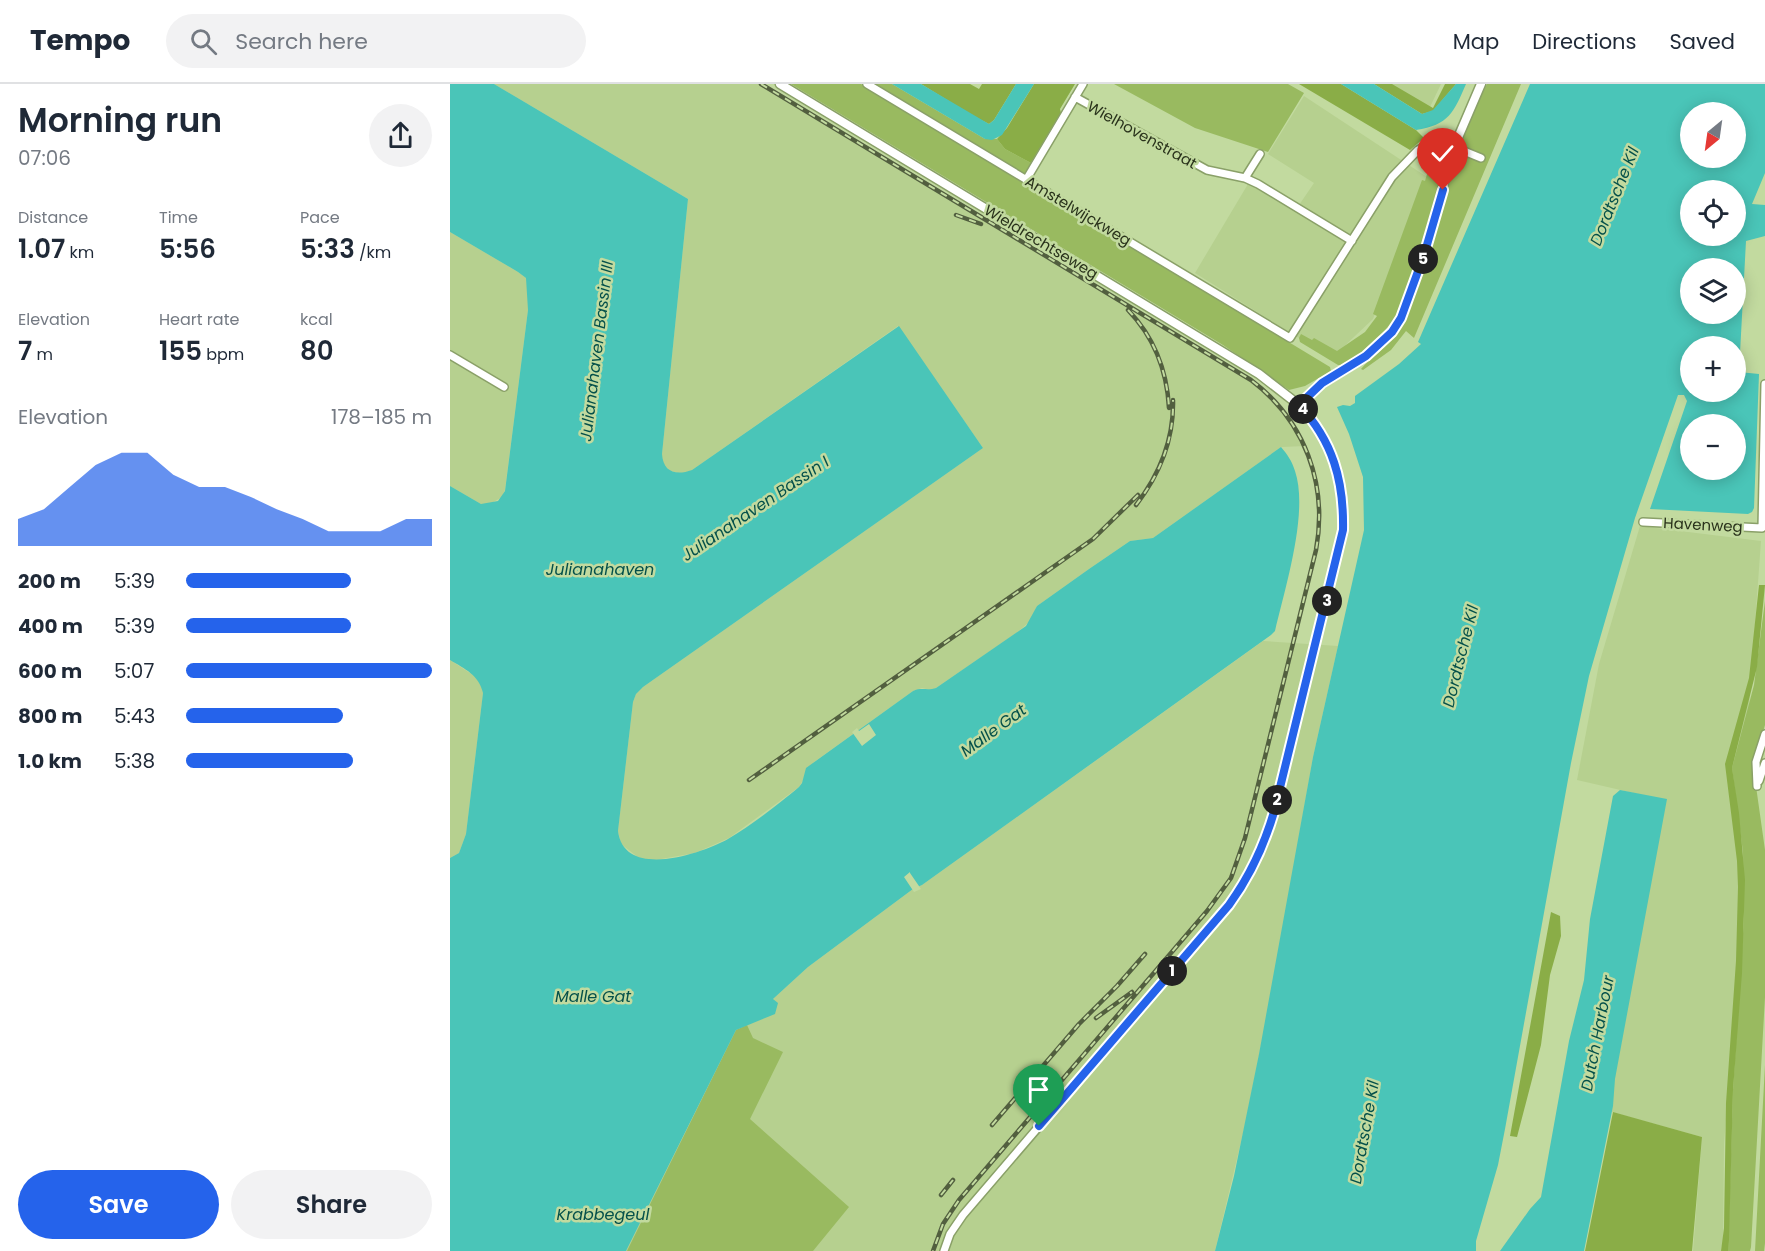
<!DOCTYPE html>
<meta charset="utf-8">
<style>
:root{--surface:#fff;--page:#f2f2f3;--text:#1f2937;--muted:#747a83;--line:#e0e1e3;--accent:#2563eb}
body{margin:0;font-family:Poppins,sans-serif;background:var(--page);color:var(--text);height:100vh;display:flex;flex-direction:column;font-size:22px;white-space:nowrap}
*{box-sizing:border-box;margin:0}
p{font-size:20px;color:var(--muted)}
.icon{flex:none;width:33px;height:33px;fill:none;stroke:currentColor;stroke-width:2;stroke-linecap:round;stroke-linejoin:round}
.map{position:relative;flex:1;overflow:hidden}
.drawer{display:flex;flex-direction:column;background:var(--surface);width:450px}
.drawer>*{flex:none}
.needle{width:39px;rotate:209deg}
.controls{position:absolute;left:1230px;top:18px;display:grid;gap:12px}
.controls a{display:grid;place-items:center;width:66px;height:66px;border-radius:50%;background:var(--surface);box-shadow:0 3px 15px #0003;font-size:30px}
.pin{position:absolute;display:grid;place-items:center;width:51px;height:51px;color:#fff;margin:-62px -26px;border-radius:50% 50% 50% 0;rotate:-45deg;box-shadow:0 0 6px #0007}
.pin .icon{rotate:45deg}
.km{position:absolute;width:30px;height:30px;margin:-15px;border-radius:50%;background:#222;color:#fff;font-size:16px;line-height:30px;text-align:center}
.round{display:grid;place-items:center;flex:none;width:63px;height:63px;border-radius:32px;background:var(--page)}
.overview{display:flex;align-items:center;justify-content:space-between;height:102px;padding:0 18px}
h1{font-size:33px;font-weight:600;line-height:45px}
.metrics{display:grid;grid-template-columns:repeat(3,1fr);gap:9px;height:102px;padding:6px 18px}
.metrics div{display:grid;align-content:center}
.metrics b{font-size:26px;font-weight:600}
.metrics small{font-size:16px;font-weight:400}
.metrics p{font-size:16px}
.chart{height:168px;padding:12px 18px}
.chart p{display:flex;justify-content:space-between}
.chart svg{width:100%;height:108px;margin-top:6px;fill:var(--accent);opacity:.7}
.action{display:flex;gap:12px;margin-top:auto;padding:12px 18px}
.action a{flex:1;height:69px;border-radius:36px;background:var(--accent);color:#fff;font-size:24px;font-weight:600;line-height:69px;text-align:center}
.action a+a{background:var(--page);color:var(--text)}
ul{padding:0 18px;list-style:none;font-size:20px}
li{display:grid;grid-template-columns:96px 72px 1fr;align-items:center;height:45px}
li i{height:15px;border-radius:8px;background:var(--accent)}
header{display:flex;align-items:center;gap:36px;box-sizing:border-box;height:84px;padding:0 30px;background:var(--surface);border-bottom:2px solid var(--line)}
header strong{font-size:28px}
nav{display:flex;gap:33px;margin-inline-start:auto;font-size:21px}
.search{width:420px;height:54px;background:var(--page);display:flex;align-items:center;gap:15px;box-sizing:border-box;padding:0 21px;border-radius:33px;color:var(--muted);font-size:22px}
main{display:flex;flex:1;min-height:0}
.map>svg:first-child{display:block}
</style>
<header>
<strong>Tempo</strong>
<div class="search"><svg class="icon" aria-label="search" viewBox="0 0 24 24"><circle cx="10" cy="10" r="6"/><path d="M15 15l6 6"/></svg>Search here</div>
<nav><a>Map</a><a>Directions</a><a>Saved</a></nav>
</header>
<main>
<section class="drawer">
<div class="overview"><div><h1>Morning run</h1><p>07:06</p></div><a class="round"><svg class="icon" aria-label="share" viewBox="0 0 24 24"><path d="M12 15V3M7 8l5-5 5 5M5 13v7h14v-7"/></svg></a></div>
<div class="metrics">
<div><p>Distance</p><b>1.07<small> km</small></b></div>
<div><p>Time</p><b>5:56</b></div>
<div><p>Pace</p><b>5:33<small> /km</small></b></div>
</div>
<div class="metrics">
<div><p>Elevation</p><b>7<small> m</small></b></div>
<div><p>Heart rate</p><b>155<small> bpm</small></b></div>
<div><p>kcal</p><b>80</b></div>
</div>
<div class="chart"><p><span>Elevation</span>178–185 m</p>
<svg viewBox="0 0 160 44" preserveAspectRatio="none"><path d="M0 44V33L10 29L20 20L30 11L40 6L50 6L60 15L70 20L80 20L90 24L100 29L110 33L120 38L130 38L140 38L150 33L160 33V44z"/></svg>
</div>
<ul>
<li><b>200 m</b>5:39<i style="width:67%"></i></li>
<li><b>400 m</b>5:39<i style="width:67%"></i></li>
<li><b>600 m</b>5:07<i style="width:100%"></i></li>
<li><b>800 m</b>5:43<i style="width:64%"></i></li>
<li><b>1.0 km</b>5:38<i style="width:68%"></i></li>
</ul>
<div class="action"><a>Save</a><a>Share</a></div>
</section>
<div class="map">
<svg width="1315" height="1167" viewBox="0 0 1315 1167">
<rect width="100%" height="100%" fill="#c2da9f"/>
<path fill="#b6d08f" d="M44,0H311L787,287L812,304L827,319L855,362L831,363L703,454L680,457L639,485L587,522L580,537L569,547L486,604L481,606L472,604L463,607L364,678L349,703L279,754L245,769L200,777L189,774L171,760L168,747L183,618L186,610L193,603L533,364L448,242L242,386L233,390L220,387L212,378V370L238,115Z
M939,0H991L980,23Z
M854,12L977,93L923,235L887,269L847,253L745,189L798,100L845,127L864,99L818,70Z
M0,148L68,188L76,194L78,199V226L55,406L52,413L40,420H31L0,402Z
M1190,442L1311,457L1299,623L1295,796L1274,1060L1273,1156L1271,1167H1243L1252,1053L1151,1025L1214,716L1127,696L1149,580Z
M813,557L888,562L863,673L821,912L795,1041L765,1167H176L286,946L323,915L358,883L463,805L472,801Z
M0,576L26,593L31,600L33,609L16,750L9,769L0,774Z"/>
<path fill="#99ba60" d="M341,0H411L880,283L881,287L855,302L839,306L773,261Z
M423,0H442L535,55H547L555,65L581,79L575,89L572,90Z
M664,0H838L854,9L818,68L745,44Z
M1037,0H1071L964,254L956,247L941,266L913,286L911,285C921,273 938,263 948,247C958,232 963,213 970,196C994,131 1004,62 1037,0Z
M978,65L989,67L994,75L995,79L971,166L945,234L932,250L930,256L916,267L891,281H888L850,258L849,254L851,250L862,256L864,254L887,267L915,248L927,232L923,230L972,96L975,97L979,83L983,85L985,73L974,71V67Z
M1315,517V641L1303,681L1315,766V913L1301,1163L1300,1167H1278L1283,1006L1294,834L1293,768L1282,684L1304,601Z
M297,941L303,954L333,968L300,1035L399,1123L363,1167H177L286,946Z
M1315,981V1159L1314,1167H1305Z"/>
<path fill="#8aad47" d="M471,0H520L529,5L532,0H566L544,36L539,40L523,32Z
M584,0H625L610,25L611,29L581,79L555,65L547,55L557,44Z
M849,0H891L966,46L974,54L960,66Z
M924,0H942L983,24L995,0H1006L983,27L972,30Z
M1309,501H1315L1307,583L1282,684L1289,729L1295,796L1292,889L1283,1006L1279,1156L1278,1167H1271L1274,1144L1276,1019L1286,877L1288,803L1287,777L1275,680L1299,594Z
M1101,828L1110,832L1111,852L1100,891L1091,961L1067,1053L1060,1052Z
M1163,1028L1252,1053L1242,1167H1135Z"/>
<path fill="#4ac5b8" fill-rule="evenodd" d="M0,0H44L238,115L212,370C213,388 226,392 242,386L449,242L533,364L193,603L186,610L183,618L168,747C174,796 251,770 278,755C300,742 329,720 349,703L352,699L356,684L463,607C471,603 478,607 486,604L576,542L587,522L639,485L680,457L703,454L831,363C837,370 842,377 845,387C859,428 835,504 825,547L821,551L472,801L463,805L358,883L323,915L328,919L325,930L286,946L176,1167H0V774L9,769L16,750L33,609C29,591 15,585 0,576V402L31,420L48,417L55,407L78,226L76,194L68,188L0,148Z
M442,0H471L539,40L544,36L566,0H584L552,51L542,56L535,55Z
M891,0H924L972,30L983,26L1006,0H1016C1004,28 999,41 966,46Z
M1080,0H1315V89L1302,120L1315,121V152L1296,157L1289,288L1309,290L1304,424L1302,428L1298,430L1200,425L1237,317L1234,311H1228L1185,434L1139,592L1121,679L1055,1045L1048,1081L1026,1157V1167H765L784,1092L809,970L863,673L914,446L913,393L899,350L887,323L893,321L900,322L905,319V312L949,280L971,260L968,258ZM1286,28V74H1240V28ZM1286,106V152H1240V106ZM1240,184H1286V230H1240ZM1286,262V308H1240V262ZM1286,340V386H1240V340Z
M1170,706L1217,715L1165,995L1163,1022L1134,1167H1050L1080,1125L1091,1113L1119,957L1134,896L1140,835L1163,712Z"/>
<path fill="#c2da9f" d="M419,640L426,651L412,662L402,648L407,644L409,647Z
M460,788V789L471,805L464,808L454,793Z"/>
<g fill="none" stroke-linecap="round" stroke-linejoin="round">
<g stroke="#8aa068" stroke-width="10">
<path id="minor" d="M417,0L840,254L942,93L968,66L983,58L1004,63L1031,74
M625,13L757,86L795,94L808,100L902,157
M795,94L810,70
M576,96L633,0
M0,271L54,303
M1193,438L1312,444L1315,300
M1309,697L1315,679
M1307,702L1306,678L1315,650
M494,1167L500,1150L513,1131L779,821C800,792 814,762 824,728L893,446C894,398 883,356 849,321"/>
</g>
<g stroke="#8aa068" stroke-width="11">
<path id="tertiary" d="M330,0L809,290L849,321L872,299L916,272L942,248L951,234L974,172L1004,63L1031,0"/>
</g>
<use href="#minor" stroke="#fff" stroke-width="7"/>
<use href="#tertiary" stroke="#fff" stroke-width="8"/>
<g stroke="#525f3f" stroke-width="4.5">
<path id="rail" d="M311,0L801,296C855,337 878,400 866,466L795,754L781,794L757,827L509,1116L493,1140L483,1167
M506,131L531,140
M678,226C704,253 717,287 719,324
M686,421C710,390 724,356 723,316
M299,696L643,455L688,411
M646,934L682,908
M542,1041L629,940L667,902L695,870
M491,1111L503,1096"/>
</g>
<use href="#rail" stroke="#c2da9f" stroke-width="2" stroke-dasharray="7" stroke-linecap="butt"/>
</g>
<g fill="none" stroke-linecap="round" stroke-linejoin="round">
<g stroke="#fff" stroke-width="12">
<path id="route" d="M589,1042L779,821C800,792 814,762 824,728L893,446C894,397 883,357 849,321L872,299L916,272L942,248L951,234L974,171L993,106"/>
</g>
<use href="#route" stroke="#2563eb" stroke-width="8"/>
</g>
<g text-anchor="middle" stroke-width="5" stroke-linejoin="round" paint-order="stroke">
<g font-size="15" fill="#29321b" stroke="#c2da9f">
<text transform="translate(692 51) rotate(29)" y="5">Wielhovenstraat</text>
<text transform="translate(628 127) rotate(31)" y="5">Amstelwijckweg</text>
<text transform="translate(591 158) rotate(31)" y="5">Wieldrechtseweg</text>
<text transform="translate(1253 441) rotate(3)" y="5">Havenweg</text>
</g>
<g font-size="16" font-style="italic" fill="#04504a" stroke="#c2da9f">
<text transform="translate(1164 112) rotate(-68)" y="6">Dordtsche Kil</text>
<text transform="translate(146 267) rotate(-83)" y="6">Julianahaven Bassin III</text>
<text transform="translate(305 424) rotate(-34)" y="6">Julianahaven Bassin I</text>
<text x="150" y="491">Julianahaven</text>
<text transform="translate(1010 572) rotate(-76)" y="6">Dordtsche Kil</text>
<text transform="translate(543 646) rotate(-36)" y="6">Malle Gat</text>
<text x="143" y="918">Malle Gat</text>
<text transform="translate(1147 949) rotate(-79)" y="6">Dutch Harbour</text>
<text transform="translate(914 1048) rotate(-80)" y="6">Dordtsche Kil</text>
<text x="153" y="1136">Krabbegeul</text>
</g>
</g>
</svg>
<div class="controls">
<a><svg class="needle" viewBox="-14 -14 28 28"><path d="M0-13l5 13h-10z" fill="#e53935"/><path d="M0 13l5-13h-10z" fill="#747a83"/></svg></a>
<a><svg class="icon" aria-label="locate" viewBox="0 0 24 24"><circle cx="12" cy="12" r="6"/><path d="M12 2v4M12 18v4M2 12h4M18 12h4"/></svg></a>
<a><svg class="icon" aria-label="layers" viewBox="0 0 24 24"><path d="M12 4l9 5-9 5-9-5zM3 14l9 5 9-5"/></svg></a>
<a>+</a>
<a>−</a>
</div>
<div class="pin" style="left:589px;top:1042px;background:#1e9e55"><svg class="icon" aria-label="arrive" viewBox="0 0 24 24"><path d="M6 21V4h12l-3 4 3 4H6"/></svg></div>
<div class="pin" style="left:993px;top:106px;background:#d93025"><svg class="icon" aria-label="check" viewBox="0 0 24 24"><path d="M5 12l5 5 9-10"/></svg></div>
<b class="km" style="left:722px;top:887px">1</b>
<b class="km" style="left:827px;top:716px">2</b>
<b class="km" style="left:877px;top:517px">3</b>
<b class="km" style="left:853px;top:325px">4</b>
<b class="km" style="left:973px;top:175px">5</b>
</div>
</main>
